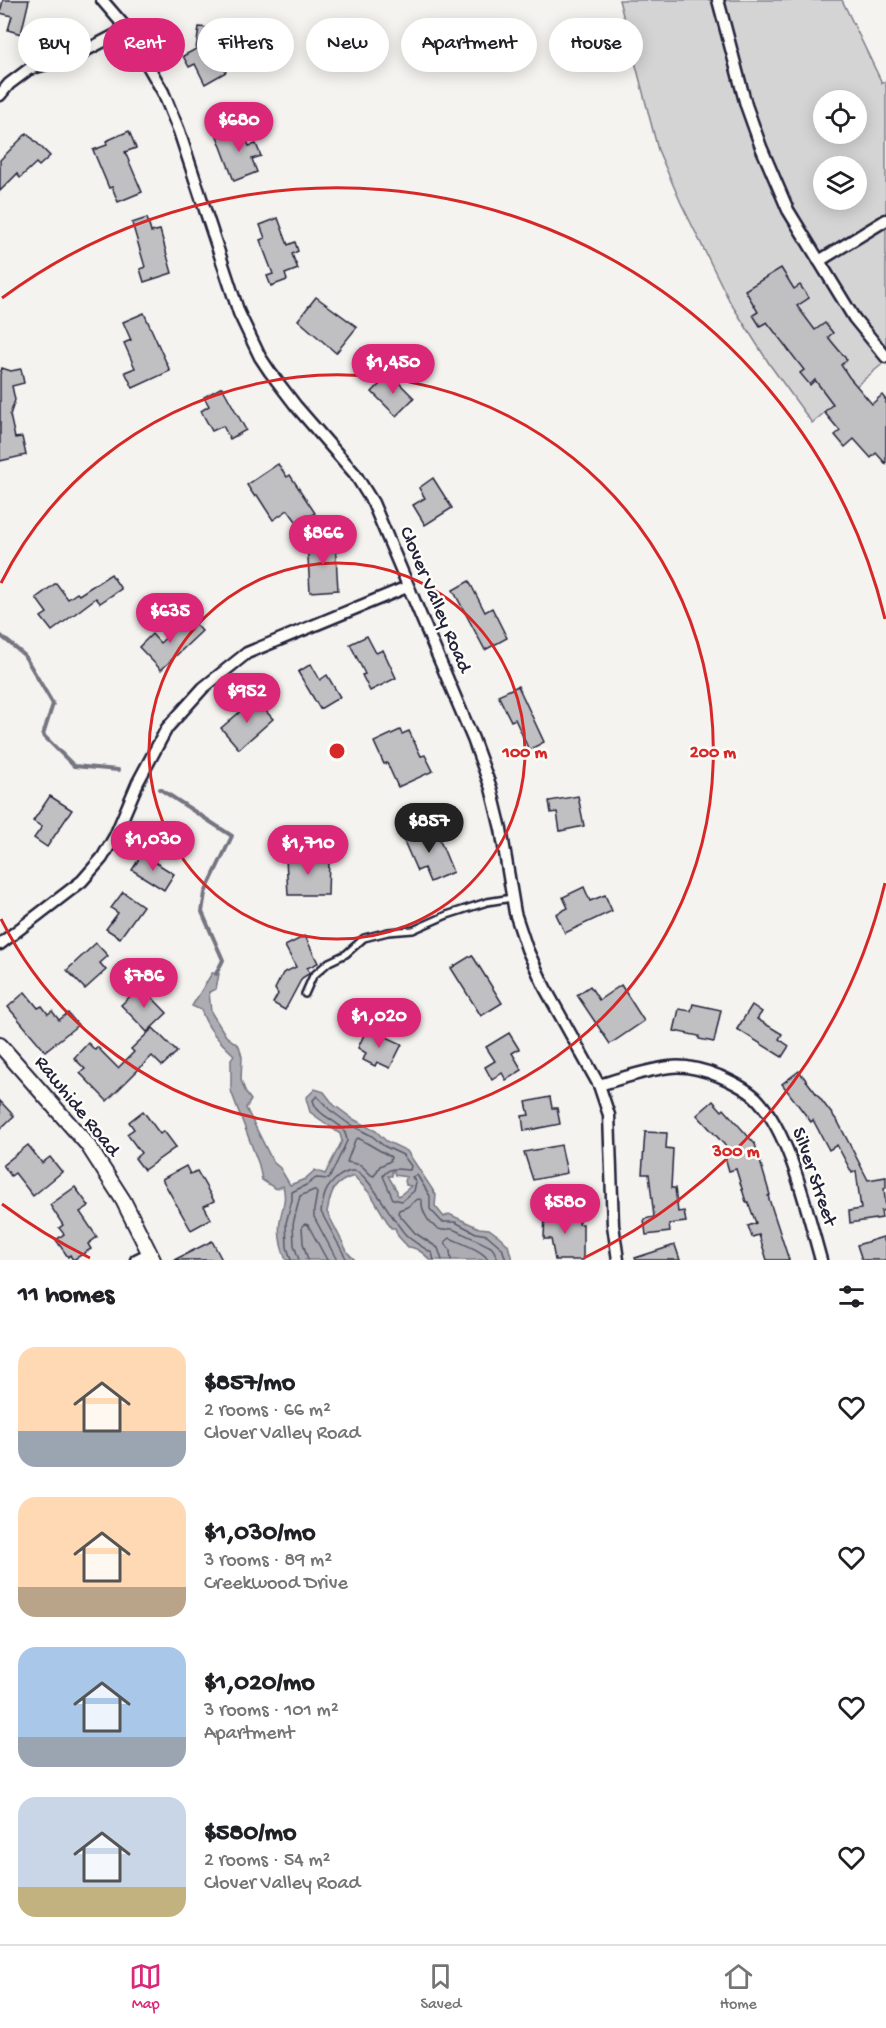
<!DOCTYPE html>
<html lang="en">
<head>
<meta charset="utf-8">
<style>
  :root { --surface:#fff; --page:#f6f6f6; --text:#202124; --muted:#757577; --line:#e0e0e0; --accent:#db2777 }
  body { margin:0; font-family:"Gochi Hand",sans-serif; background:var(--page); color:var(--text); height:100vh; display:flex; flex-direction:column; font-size:22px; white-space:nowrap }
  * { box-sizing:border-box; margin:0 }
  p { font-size:20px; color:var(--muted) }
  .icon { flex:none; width:33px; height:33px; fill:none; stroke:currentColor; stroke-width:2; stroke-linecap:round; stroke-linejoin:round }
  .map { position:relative; height:1260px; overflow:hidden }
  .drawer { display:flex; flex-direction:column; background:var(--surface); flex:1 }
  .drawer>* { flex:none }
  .top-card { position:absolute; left:18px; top:18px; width:850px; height:54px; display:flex; gap:12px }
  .fabs { position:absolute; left:813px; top:90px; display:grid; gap:12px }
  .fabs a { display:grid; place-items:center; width:54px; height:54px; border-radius:50%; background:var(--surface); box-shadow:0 3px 15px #0003; font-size:30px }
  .price { position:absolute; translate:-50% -51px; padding:0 14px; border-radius:21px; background:var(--accent); color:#fff; font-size:20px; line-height:39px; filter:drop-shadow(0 2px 3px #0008) }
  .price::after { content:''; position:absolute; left:50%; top:36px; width:18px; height:14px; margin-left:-9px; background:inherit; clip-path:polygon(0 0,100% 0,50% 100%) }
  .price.current { background:#222; color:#fff }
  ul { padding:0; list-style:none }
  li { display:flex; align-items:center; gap:18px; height:150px; padding:0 18px }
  li span { display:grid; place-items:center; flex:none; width:168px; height:120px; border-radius:18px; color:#555 }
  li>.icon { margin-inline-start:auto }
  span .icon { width:72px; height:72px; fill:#fffc; stroke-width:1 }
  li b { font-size:26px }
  h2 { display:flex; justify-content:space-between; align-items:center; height:72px; padding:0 18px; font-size:26px }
  .pill { padding:0 21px; border-radius:27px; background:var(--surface); box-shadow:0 3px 15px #0003; font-size:21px; line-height:54px }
  .pill.current { background:var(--accent); color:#fff }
  .dock { display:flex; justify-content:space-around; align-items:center; height:84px; border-top:2px solid var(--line); background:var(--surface); font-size:16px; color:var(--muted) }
  .dock a { display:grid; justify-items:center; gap:3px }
  .dock .current { color:var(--accent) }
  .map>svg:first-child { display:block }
  .green { fill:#d5d4d5; stroke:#7c7b88; stroke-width:1.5; fill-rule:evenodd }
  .water { fill:#acacb2; stroke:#757582; stroke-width:1.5; fill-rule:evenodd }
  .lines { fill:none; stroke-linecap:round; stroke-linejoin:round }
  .shore { stroke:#59596b; stroke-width:1.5 }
  .stream { stroke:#757582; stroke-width:4 }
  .building { fill:#c0bfc2; stroke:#22223b; stroke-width:1.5 }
  .service-casing { stroke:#22223b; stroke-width:10 }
  .minor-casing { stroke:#22223b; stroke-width:15 }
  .tertiary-casing { stroke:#22223b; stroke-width:18 }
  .service { stroke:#fdfcf7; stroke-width:5 }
  .minor { stroke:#fdfcf7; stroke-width:10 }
  .tertiary { stroke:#fdfcf7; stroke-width:14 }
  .ring { fill:none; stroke:#d62828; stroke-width:3 }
  .labels { text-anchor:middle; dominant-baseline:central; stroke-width:5; stroke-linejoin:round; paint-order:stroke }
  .street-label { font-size:20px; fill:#22223b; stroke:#fdfcf7 }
  .centre { fill:#d62828; stroke:#fdfcf7; stroke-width:3 }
  .ring-label { font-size:18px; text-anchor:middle; font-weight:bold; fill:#d62828; stroke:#fdfcf7; stroke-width:5; stroke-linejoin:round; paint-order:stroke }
</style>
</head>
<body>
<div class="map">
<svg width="886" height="1260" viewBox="0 0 886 1260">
  <rect width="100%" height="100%" fill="#f4f3ef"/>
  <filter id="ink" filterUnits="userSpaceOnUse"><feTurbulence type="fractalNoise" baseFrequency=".0167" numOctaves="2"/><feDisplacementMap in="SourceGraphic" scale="12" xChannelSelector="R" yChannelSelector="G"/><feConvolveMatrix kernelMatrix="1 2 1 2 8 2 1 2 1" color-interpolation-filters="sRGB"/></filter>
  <g filter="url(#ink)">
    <path class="green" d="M 619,0 L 842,0 L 882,83 L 886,81 L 886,361 L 812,423 L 770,365 L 730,302 L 681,203 L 658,150 ZM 824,100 L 856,100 L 856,134 L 824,134 ZM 824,166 L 856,166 L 856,200 L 824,200 Z"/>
    <path class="water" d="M 212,973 L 219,974 L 216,989 L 209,992 L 211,1012 L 226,1036 L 239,1046 L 242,1057 L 241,1080 L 246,1093 L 251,1100 L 246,1108 L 273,1162 L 280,1168 L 290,1185 L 305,1179 L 315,1170 L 325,1174 L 342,1141 L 340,1134 L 310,1112 L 306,1098 L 315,1089 L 324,1092 L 334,1105 L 353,1119 L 376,1131 L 386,1141 L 407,1151 L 436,1195 L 435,1206 L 444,1217 L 449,1214 L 479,1228 L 489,1229 L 500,1237 L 508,1245 L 512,1260 L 429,1260 C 426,1254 415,1247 408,1247 L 398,1236 L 395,1228 L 391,1228 L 372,1196 L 354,1176 C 332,1183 331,1192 327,1212 L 348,1253 L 355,1260 L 286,1260 C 281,1248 278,1234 280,1221 C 282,1207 287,1200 283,1186 L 276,1189 L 262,1180 L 259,1165 L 231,1091 L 231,1059 L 234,1055 C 219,1041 208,1030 201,1010 L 192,1006 ZM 392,1171 L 394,1171 L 395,1175 L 407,1177 L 405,1180 L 406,1185 L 411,1186 L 399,1196 L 397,1194 L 397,1191 L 388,1176 L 392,1176 Z"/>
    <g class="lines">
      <g class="shore">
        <path d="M 358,1138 L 391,1157 L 390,1161 L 380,1166 L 374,1176 L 371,1175 L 361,1165 L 347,1162 L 355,1140 Z"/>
        <path d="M 291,1260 L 287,1247 L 286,1223 L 292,1200 L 292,1192 L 308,1184 L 316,1178 L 329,1179 L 347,1141 C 345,1118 318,1121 313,1100 L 317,1096 L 330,1110 L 349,1124 L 372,1136 L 384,1146 L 403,1155 L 411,1166 L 410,1170 C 400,1170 390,1165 383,1176 L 393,1199 L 402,1201 L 414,1191 L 416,1182 L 412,1177 L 417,1175 L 430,1196 L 430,1209 L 442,1222 L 455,1222 L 476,1233 L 487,1235 L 502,1248 L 506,1260"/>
        <path d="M 299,1260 L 294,1245 L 293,1224 L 300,1196 L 314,1190 L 317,1193 L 314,1210 L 314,1217 L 337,1260"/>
        <path d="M 308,1260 L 303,1243 L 302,1226 L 305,1224 L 308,1225 L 327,1260"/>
        <path d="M 347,1260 L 321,1212 C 324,1194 325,1188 338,1177 C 342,1174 350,1170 355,1171 C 368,1173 395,1224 406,1235 C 413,1242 423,1247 432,1253 L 434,1260"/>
        <path d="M 442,1260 L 438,1248 L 415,1233 L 398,1213 L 399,1210 L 407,1207 L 418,1199 L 422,1200 C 421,1212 430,1227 442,1230 C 445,1230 449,1228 452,1229 C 454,1229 489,1246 491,1247 C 495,1251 496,1255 498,1260"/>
        <path d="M 451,1260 L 450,1251 L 445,1242 L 450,1238 C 461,1243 484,1251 488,1260"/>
      </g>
      <g class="stream">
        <path d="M 0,635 L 24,655 L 53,704 L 43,735 L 74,766 L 118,770"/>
        <path d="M 160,789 L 232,836 L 205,893 L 202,912 L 223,960 L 216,974"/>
      </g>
    </g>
    <g class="building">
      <path d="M 3,0 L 29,0 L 21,34 L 8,30 L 12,16 L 0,13 Z"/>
      <path d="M 199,27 L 217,29 L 221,36 L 218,38 L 216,54 L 226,72 L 205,84 L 195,64 L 189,67 L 183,56 L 196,49 Z"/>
      <path d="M 241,126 L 249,146 L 256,144 L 261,156 L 252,159 L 257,172 L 234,181 L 217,136 Z"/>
      <path d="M 129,131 L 136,148 L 125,152 L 142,192 L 118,202 L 112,187 L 109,188 L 93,150 L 107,145 L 106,141 Z"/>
      <path d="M 27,133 L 50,156 L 39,166 L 36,163 L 20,178 L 17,174 L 0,191 L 0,160 Z"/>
      <path d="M 147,218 L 151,232 L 160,230 L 172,273 L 144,282 L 140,269 L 145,267 L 132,223 Z"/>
      <path d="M 278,218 L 288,245 L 295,242 L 298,251 L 292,254 L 298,269 L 285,274 L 287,280 L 271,286 L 267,276 L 273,274 L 260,240 L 265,238 L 260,225 Z"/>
      <path d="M 781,268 L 794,289 L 800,285 L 809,298 L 797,306 L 815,330 L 825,323 L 833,333 L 828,337 L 847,360 L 841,365 L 849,377 L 872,404 L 882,395 L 886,400 L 886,464 L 876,453 L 871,458 L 854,439 L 845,447 L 835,435 L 840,431 L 824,412 L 833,404 L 815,380 L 810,385 L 800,373 L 804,370 L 767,322 L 760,326 L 753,315 L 758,312 L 745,290 Z"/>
      <path d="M 316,297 L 357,327 L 336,353 L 298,320 Z"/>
      <path d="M 144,313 L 170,371 L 133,388 L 125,372 L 135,368 L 124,343 L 131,340 L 123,322 Z"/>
      <path d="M 2,368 L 11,371 L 21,369 L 24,383 L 12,386 L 15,400 L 10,415 L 15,438 L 22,437 L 26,455 L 0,461 L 0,374 Z"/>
      <path d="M 390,374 L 414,398 L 396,416 L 372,392 Z"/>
      <path d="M 222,387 L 246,430 L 230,439 L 223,426 L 212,431 L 201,411 L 209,406 L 204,397 Z"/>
      <path d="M 278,464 L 287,477 L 290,475 L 315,513 L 298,524 L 288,510 L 273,520 L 257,495 L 255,497 L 247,485 Z"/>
      <path d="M 433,478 L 452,508 L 425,525 L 413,505 L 425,498 L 419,488 Z"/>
      <path d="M 335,539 L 338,590 L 310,592 L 307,541 Z"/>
      <path d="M 111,574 L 121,589 L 100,603 L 96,598 L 52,631 L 41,617 L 47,613 L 36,598 L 56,583 L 68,599 L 77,593 L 79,595 Z"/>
      <path d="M 469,581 L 485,612 L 492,608 L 507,638 L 485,650 L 453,590 Z"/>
      <path d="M 189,617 L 202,631 L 161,670 L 139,647 L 152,634 L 160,643 Z"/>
      <path d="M 367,636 L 376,653 L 383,650 L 396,678 L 370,691 L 362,675 L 365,674 L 350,644 Z"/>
      <path d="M 311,664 L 320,680 L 327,675 L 340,697 L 320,709 L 298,672 Z"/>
      <path d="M 518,686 L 544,742 L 529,750 L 515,719 L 511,721 L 498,695 Z"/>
      <path d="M 255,699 L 273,719 L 239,749 L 221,728 Z"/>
      <path d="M 400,730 L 402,734 L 409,731 L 421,756 L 425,755 L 433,771 L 398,787 L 387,763 L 384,764 L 374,742 Z"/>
      <path d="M 50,796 L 72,810 L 47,847 L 34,838 L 42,827 L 33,821 Z"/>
      <path d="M 578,796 L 584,826 L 560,831 L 557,812 L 551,813 L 549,801 Z"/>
      <path d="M 434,826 L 453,872 L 430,882 L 424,868 L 417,871 L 403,839 Z"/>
      <path d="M 142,854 L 174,874 L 164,890 L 132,870 Z"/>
      <path d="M 286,858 L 329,858 L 328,895 L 288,895 Z"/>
      <path d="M 584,887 L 590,901 L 605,895 L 612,911 L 565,933 L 556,914 L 568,908 L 563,897 Z"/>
      <path d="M 123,892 L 143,906 L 120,938 L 106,929 L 118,913 L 111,908 Z"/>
      <path d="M 305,936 L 318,963 L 307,968 L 310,973 L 302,978 L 285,1010 L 273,1003 L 278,994 L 275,989 L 283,973 L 296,967 L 285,946 Z"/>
      <path d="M 96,943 L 108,956 L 100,963 L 106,970 L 85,989 L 67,970 Z"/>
      <path d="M 472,955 L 502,1003 L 481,1016 L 451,968 Z"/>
      <path d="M 621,985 L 644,1021 L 610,1044 L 577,995 L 590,986 L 599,1000 Z"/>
      <path d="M 141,986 L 167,1013 L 147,1032 L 121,1005 Z"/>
      <path d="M 25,992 L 38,1008 L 42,1006 L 48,1014 L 52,1011 L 59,1020 L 68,1013 L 78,1025 L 45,1051 L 8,1007 Z"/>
      <path d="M 693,1004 L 721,1010 L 714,1042 L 699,1039 L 699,1036 L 674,1031 L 679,1009 L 691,1011 Z"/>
      <path d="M 752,1005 L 762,1012 L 757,1019 L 782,1034 L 779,1039 L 789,1046 L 782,1057 L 737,1029 Z"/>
      <path d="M 153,1028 L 177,1052 L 162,1066 L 152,1056 L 107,1101 L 80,1073 L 85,1069 L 74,1058 L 88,1043 L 95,1050 L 97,1047 L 118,1068 L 134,1052 L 131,1049 Z"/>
      <path d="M 367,1028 L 402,1044 L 390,1068 L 377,1062 L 375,1066 L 363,1060 L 366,1053 L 358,1048 Z"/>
      <path d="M 509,1033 L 519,1049 L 512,1053 L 522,1070 L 506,1080 L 502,1073 L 492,1080 L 485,1067 L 495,1061 L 486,1047 Z"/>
      <path d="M 799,1071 L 838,1122 L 868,1180 L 886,1177 L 886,1188 L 884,1188 L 886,1210 L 881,1211 L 882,1218 L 850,1223 L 849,1211 L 861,1209 L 856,1171 L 852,1173 L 837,1145 L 829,1150 L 813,1120 L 811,1122 L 782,1084 Z"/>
      <path d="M 550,1097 L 552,1108 L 557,1108 L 560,1124 L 524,1131 L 522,1116 L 529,1115 L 526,1102 Z"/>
      <path d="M 0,1101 L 14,1116 L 0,1129 Z"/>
      <path d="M 713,1101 L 722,1111 L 724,1109 L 755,1144 L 770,1195 L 768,1196 L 789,1260 L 767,1260 L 759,1235 L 752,1237 L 748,1226 L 756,1223 L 748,1202 L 746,1202 L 736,1169 L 729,1171 L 725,1157 L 733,1154 L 697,1115 Z"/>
      <path d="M 143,1111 L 160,1134 L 164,1131 L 176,1147 L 144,1170 L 135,1158 L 141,1153 L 127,1134 L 134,1129 L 129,1122 Z"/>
      <path d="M 645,1132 L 667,1133 L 666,1148 L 673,1149 L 671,1188 L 675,1188 L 678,1212 L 684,1211 L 686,1222 L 669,1224 L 670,1232 L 646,1235 L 644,1219 L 654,1217 L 649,1174 L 642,1174 Z"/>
      <path d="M 28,1145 L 42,1163 L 50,1157 L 62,1172 L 33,1196 L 15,1173 L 11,1176 L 3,1165 Z"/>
      <path d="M 561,1145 L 567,1173 L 533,1180 L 524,1152 Z"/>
      <path d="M 186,1166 L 190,1174 L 197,1171 L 214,1201 L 204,1206 L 211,1219 L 191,1230 L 162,1179 Z"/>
      <path d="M 75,1187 L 89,1206 L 80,1212 L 97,1237 L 88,1244 L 91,1249 L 73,1260 L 70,1255 L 68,1257 L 56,1240 L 64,1234 L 59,1228 L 63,1225 L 50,1205 Z"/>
      <path d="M 545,1212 L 579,1213 L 579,1224 L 583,1224 L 583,1260 L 555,1260 L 551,1239 L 544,1239 Z"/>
      <path d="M 883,1237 L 886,1246 L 886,1260 L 862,1260 L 857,1245 Z"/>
      <path d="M 212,1241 L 222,1260 L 174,1260 Z"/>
      <path d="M 675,1245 L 680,1260 L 636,1260 L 635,1258 Z"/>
    </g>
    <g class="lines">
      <defs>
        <path id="service" d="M 305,994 L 313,976 L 329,962 L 346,954 L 364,938 L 388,932 L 413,930 L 447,915 L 487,902 L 512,898"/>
        <g id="minor">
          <path d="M 102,0 L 127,29 L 163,92 L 179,131 L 239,313 L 260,357 L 270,372 L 296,406 L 355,474 L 373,503 L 473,739 L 491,788 L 501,829 L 515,913 L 527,949 L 545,988 L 599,1085 L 609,1115 L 613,1225 L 618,1260"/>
          <path d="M 718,0 L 746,105 L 761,147 L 788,210 L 854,318 L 886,357"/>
          <path d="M 0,95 L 9,84 L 29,69 L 75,56 L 127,29"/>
          <path d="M 819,261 L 886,220"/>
          <path d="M 0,944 L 82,881 L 102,858 L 115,836 L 138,782 L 167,728 L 203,688 L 247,653 L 407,587"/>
          <path d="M 599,1085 C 622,1078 646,1070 670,1067 C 686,1065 704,1070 719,1076 C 733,1082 748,1089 758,1100 C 791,1136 807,1212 821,1260"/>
          <path d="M 136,1260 L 150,1253"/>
        </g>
        <path id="tertiary" d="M 0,1045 L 87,1144 L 123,1200 L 153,1260"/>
      </defs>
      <use href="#service" class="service-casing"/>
      <use href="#minor" class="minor-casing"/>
      <use href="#tertiary" class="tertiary-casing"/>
      <use href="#service" class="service"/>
      <use href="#minor" class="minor"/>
      <use href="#tertiary" class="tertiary"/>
    </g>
  </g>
  <g class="ring">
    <circle cx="337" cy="751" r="188"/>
    <path d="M1 583A376 376 0 1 1 1 919"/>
    <path d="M885 883A564 564 0 0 1 584 1258M90 1258A564 564 0 0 1 2 1204M2 298A564 564 0 0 1 885 619"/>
  </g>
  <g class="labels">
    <g class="street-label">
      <text transform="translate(434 600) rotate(67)">Clover Valley Road</text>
      <text transform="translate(76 1107) rotate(51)">Rawhide Road</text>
      <text transform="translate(813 1177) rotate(71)">Silver Street</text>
    </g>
  </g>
  <circle cx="337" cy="751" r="9" class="centre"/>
  <g class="ring-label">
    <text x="525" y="757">100 m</text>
    <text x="713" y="757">200 m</text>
    <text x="736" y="1156">300 m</text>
  </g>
</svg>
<div class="fabs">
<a><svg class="icon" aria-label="locate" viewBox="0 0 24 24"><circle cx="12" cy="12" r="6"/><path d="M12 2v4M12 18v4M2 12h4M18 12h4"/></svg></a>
<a><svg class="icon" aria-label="layers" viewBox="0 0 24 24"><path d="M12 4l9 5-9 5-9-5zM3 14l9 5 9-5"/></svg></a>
</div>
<b class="price" style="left:239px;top:153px">$680</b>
<b class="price" style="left:393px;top:395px">$1,450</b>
<b class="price" style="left:323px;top:566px">$866</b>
<b class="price" style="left:170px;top:644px">$635</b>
<b class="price" style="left:247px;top:724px">$952</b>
<b class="price current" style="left:429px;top:854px">$857</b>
<b class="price" style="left:153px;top:872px">$1,030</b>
<b class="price" style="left:308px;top:876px">$1,710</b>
<b class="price" style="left:144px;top:1009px">$786</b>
<b class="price" style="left:379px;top:1049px">$1,020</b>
<b class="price" style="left:565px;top:1235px">$580</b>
<div class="top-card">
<a class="pill">Buy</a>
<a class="pill current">Rent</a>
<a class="pill">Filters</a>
<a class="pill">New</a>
<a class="pill">Apartment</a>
<a class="pill">House</a>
</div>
</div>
<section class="drawer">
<h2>11 homes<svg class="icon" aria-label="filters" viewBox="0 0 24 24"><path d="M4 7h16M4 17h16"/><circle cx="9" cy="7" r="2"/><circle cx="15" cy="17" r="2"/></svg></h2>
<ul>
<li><span style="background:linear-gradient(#ffd9b3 70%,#9aa5b1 0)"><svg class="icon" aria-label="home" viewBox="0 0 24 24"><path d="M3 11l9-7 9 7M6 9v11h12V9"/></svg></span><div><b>$857/mo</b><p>2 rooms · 66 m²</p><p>Clover Valley Road</p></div><svg class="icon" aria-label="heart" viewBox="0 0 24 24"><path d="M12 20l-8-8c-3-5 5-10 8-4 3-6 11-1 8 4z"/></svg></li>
<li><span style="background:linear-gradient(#ffd9b3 75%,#b9a48a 0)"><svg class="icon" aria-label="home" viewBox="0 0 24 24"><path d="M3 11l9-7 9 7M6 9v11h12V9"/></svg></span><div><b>$1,030/mo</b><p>3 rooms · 89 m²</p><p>Creekwood Drive</p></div><svg class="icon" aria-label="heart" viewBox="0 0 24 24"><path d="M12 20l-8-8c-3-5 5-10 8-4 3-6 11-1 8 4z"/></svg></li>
<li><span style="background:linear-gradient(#a9c7e8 75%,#9aa5b1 0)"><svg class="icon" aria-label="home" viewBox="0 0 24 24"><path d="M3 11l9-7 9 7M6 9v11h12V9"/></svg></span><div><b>$1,020/mo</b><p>3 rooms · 101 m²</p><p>Apartment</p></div><svg class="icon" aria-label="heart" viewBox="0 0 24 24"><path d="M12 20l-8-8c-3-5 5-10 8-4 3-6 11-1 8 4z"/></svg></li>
<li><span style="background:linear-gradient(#c9d6e8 75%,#c2b280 0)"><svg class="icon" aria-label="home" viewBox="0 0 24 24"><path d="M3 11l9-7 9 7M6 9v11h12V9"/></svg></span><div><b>$580/mo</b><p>2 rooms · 54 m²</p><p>Clover Valley Road</p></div><svg class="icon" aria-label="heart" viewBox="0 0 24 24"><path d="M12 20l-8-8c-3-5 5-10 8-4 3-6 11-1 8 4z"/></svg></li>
</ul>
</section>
<nav class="dock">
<a class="current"><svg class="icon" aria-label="map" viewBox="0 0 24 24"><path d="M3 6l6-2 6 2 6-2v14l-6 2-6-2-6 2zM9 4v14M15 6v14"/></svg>Map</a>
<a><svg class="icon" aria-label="saved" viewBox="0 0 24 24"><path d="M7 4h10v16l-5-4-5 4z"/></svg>Saved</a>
<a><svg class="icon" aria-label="home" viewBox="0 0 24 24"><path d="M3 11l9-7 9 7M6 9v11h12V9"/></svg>Home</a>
</nav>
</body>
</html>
